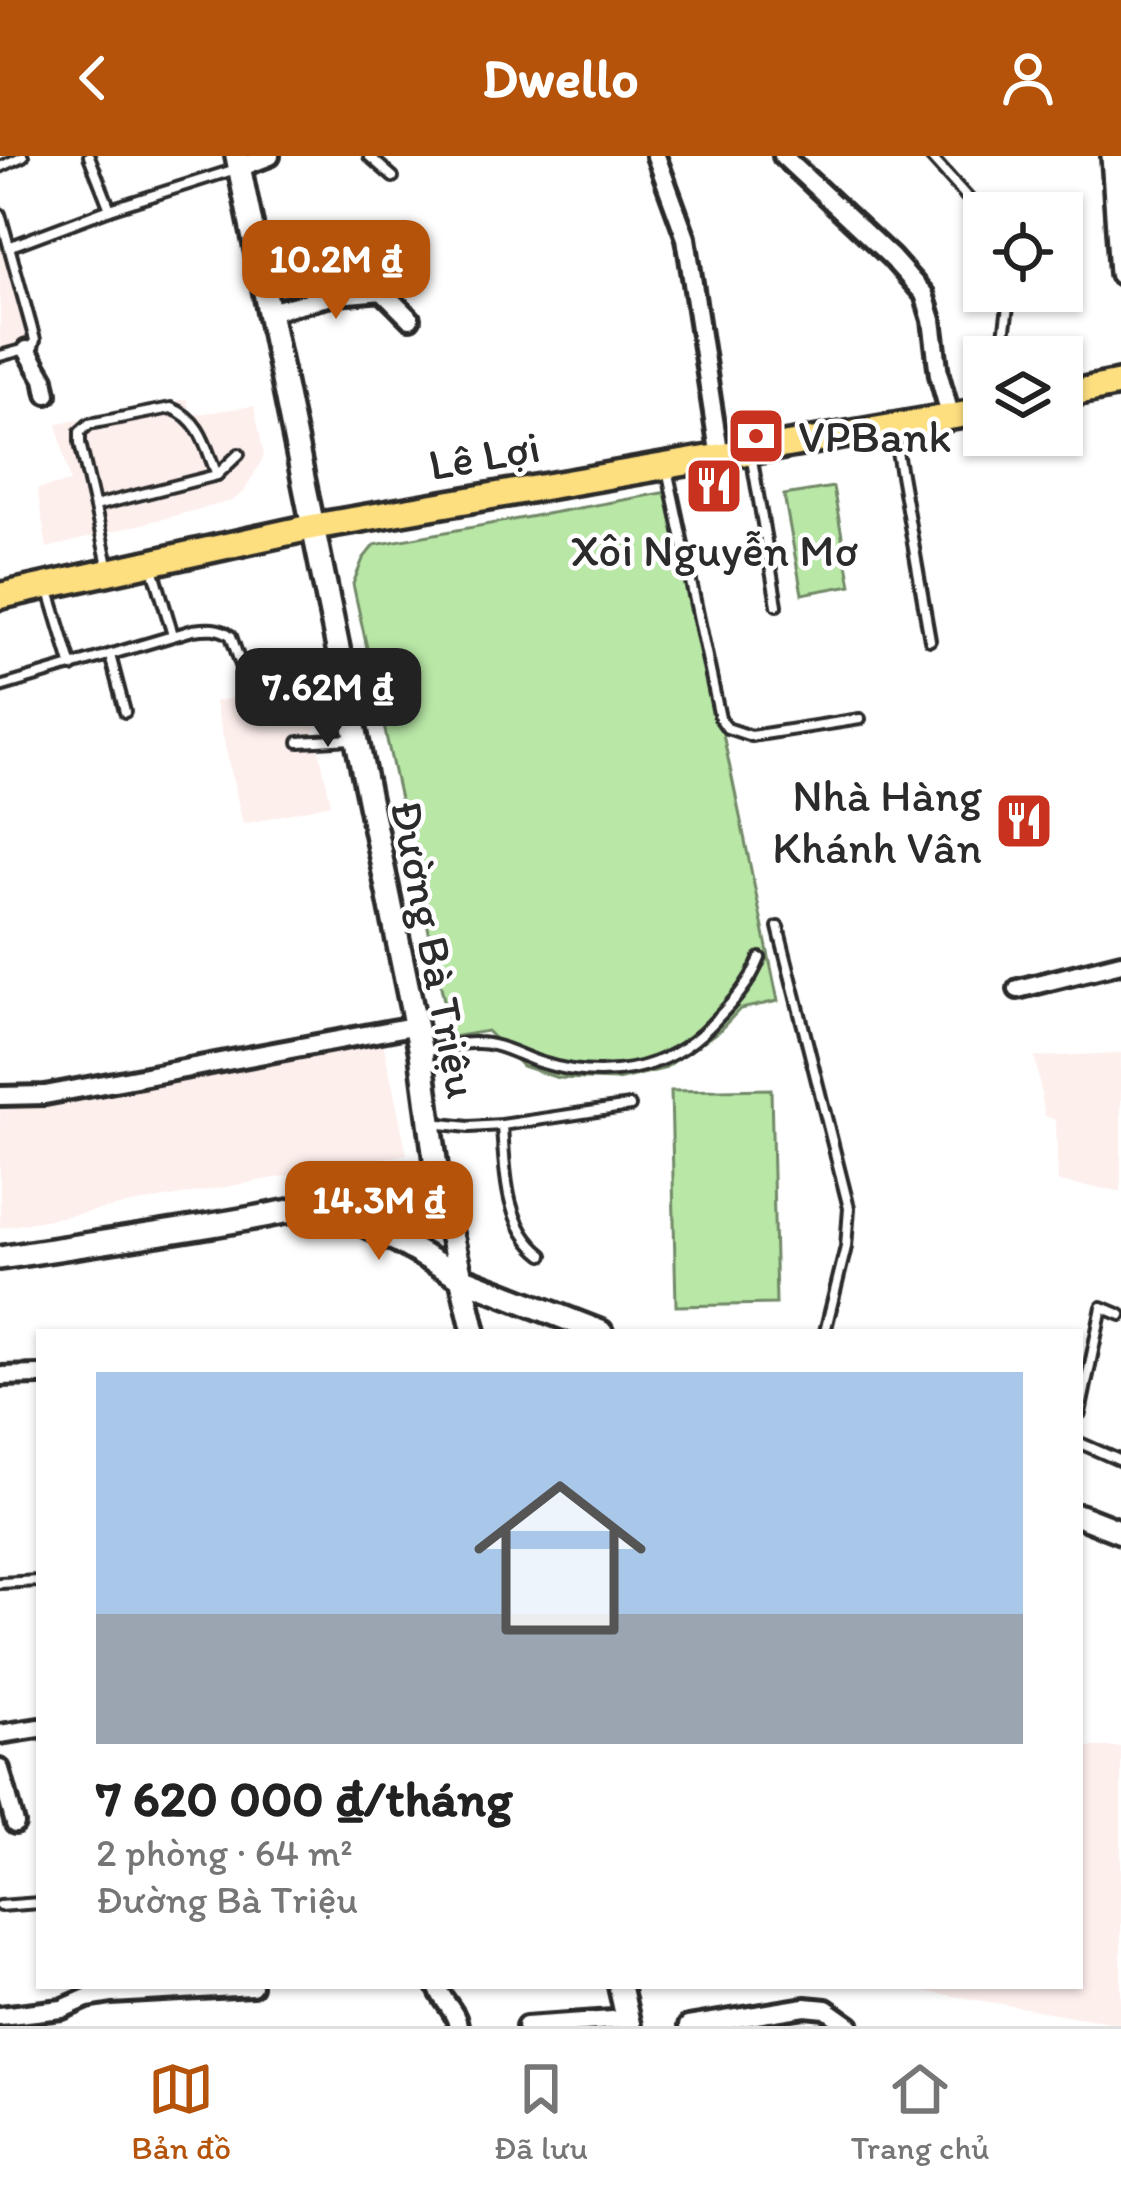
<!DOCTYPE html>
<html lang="vi">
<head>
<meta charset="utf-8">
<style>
  :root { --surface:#fff; --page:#f6f6f6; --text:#222; --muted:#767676; --line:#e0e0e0; --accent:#b45309 }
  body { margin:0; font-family:Itim,sans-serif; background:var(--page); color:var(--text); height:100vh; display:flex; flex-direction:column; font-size:45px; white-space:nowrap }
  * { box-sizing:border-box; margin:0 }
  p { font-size:39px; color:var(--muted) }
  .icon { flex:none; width:66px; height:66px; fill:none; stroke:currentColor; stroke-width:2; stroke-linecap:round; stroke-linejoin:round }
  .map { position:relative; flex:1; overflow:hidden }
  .side { position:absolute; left:36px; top:1173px; width:1047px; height:660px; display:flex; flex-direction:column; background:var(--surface); border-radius:0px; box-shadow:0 3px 9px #0004 }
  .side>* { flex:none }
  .tools { position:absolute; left:963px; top:36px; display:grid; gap:24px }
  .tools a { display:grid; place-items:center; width:120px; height:120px; border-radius:0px; background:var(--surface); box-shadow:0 3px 9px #0004; font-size:60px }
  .price { position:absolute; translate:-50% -102px; padding:0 27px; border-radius:24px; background:var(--accent); color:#fff; font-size:39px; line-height:78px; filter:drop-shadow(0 3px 6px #0008) }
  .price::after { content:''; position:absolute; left:50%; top:72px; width:36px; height:27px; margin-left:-18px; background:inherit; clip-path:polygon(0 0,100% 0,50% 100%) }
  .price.current { background:#222; color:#fff }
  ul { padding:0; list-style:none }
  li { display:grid; align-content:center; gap:24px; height:636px; padding:0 60px }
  li span { display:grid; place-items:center; height:372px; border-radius:0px; color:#555 }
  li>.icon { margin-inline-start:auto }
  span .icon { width:216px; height:216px; fill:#fffc; stroke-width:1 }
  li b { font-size:51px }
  header { display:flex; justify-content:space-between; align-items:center; height:156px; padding:0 60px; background:var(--accent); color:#fff; font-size:54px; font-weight:700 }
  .tabs { display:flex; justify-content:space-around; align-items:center; height:168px; border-top:3px solid var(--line); background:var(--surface); font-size:33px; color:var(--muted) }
  .tabs a { display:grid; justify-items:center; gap:6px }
  .tabs .current { color:var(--accent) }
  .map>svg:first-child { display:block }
  .built { fill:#fdefec }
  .green { fill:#b8e7a6; stroke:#728968; stroke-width:3 }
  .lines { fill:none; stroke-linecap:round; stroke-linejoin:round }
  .lane-casing { stroke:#2b2b2b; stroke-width:16 }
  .street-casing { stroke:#2b2b2b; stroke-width:26 }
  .secondary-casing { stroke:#2b2b2b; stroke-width:30 }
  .primary-casing { stroke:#2b2b2b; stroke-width:33 }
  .lane { stroke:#fff; stroke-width:8 }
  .street { stroke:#fff; stroke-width:16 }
  .secondary { stroke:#fff; stroke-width:21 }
  .primary { stroke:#fedf80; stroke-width:24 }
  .labels { text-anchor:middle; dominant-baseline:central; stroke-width:9; stroke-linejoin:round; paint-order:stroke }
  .poi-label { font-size:45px; fill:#2b2b2b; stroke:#fff; text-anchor:start }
  .street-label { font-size:45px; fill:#2b2b2b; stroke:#fff }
</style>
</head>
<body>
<header><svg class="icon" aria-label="back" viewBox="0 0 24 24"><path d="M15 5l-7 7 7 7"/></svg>Dwello<svg class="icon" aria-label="person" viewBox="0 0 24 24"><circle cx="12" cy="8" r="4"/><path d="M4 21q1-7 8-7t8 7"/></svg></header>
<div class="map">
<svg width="1121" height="1870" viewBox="0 0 1121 1870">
  <rect width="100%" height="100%" fill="#fff"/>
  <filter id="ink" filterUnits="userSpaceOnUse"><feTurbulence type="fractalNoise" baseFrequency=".00833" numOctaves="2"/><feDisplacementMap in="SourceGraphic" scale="24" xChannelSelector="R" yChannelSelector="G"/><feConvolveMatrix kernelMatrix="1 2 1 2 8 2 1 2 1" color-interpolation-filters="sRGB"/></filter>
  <g filter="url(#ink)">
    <g class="built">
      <path d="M 0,71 L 36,191 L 0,199 Z"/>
      <path d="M 187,243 L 190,259 L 254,250 L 264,300 L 244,336 L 232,345 L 47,392 L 37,333 L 70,326 L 57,268 Z"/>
      <path d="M 304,526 L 331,648 L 243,668 L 215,546 Z"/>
      <path d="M 382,881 L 407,998 L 0,1072 L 0,949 Z"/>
      <path d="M 1121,897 L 1121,1035 L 1058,1026 L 1056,964 L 1045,960 L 1035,901 Z"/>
      <path d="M 1080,1591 L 1121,1591 L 1121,1868 L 924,1835 L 924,1830 L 1080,1830 Z"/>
    </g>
    <g class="green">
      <path d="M 833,331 L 851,429 L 802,438 L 784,339 Z"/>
      <path d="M 673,335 L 778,845 L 740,853 L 720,874 L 663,913 L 617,924 L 558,922 L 522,910 L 487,875 L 452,881 L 353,428 L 363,403 L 374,389 Z"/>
      <path d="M 771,933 L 776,1148 L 676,1150 L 671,935 Z"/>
    </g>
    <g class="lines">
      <defs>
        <g id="lane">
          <path d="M 89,0 L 110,53"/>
          <path d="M 369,0 L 393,21"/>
          <path d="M 930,0 L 984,60"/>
          <path d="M 0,11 L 23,0"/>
          <path d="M 0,58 L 35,184 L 33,191 L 0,200"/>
          <path d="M 11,90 L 110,53 L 236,13"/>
          <path d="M 1001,201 L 1008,151 L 1004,135"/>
          <path d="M 893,273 L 930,484"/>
          <path d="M 751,298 L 777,449"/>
          <path d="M 667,313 L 720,562 L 727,572 L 751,580 L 860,563"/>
          <path d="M 95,350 L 217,319 L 239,298"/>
          <path d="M 153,412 L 173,479"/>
          <path d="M 109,413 L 80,287 L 80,276 L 89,268 L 171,252 C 201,263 206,292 217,319"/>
          <path d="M 49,435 L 72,511"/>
          <path d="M 110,499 L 125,556"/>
          <path d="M 0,531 L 193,474 C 207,472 220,471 231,480 L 251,539"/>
          <path d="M 299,586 L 352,583"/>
          <path d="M 778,771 L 849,1052 L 846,1091 L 825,1176"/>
          <path d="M 422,897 C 440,892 459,886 477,887 C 499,887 518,899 539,906 C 601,926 665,917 711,869 C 731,848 749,830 760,802"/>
          <path d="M 431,967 L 469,971 L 502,969 L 630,950"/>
          <path d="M 502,969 C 505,1014 504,1069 543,1099"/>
          <path d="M 1080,1257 L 1102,1151 L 1121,1159"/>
          <path d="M 1080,1287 L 1121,1305"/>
          <path d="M 0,1427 L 39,1425"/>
          <path d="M 0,1750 L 39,1747"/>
        </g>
        <g id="street">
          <path d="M 656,0 L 686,82 L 720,302"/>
          <path d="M 783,0 L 891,101 L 924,138 L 932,164 L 939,219 L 951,262"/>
          <path d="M 239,12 L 270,0"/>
          <path d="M 268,156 L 336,139 L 382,135 L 410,163"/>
          <path d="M 27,194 L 44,223 L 47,238"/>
          <path d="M 1018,833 L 1121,807"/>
          <path d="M 0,940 L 45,939 L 413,870"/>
          <path d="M 0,1220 L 39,1219"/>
          <path d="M 0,1578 L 39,1572"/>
          <path d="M 0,1613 L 15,1668"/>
          <path d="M 437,1830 C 441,1844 457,1856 458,1870"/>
          <path d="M 0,1860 L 62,1853 L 87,1842 L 111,1838 L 252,1830"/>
          <path d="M 526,1870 L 627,1863"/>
          <path d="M 688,1870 L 805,1851 L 826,1853 L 850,1870"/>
        </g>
        <g id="secondary">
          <path d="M 237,0 L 421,897 L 437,1019 L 474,1176"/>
          <path d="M 1113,0 L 1121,117"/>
          <path d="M 320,1047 L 398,1085 L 462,1122 L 601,1176"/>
          <path d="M 0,1102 C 142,1079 300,1061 437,1019"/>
          <path d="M 1080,1360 L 1121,1376"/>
          <path d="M 620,1830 L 629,1870"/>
        </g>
        <g id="primary">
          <path d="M 1062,239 L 1121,227"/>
          <path d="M 0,440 L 312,371 L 984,255"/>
        </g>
      </defs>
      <use href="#lane" class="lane-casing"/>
      <use href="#street" class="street-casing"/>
      <use href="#secondary" class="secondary-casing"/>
      <use href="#primary" class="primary-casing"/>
      <use href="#lane" class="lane"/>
      <use href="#street" class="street"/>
      <use href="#secondary" class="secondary"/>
      <use href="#primary" class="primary"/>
    </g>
  </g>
  <defs>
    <symbol id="bank-square" viewBox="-11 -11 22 22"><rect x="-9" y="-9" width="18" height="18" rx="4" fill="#c8321e" stroke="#fff"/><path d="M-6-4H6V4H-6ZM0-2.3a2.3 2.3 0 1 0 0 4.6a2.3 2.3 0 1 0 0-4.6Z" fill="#fff"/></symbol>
    <symbol id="restaurant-square" viewBox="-11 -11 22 22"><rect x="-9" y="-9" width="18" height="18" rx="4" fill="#c8321e" stroke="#fff"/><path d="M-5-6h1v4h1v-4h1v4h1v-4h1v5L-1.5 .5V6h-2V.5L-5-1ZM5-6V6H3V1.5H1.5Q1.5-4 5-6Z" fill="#fff"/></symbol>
  </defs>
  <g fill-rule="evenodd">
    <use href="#bank-square" x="723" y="247" width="66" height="66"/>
    <use href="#restaurant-square" x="681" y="297" width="66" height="66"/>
    <use href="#restaurant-square" x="991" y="632" width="66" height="66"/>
  </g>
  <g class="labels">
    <g class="poi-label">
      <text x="798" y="280">VPBank</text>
      <text x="714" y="394" text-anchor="middle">Xôi Nguyễn Mơ</text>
      <text x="982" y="639" text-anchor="end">Nhà Hàng<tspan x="982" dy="52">Khánh Vân</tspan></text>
    </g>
    <g class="street-label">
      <text transform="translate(484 299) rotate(-10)">Lê Lợi</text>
      <text transform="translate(435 793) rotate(79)">Đường Bà Triệu</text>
    </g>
  </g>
</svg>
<div class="tools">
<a><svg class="icon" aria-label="locate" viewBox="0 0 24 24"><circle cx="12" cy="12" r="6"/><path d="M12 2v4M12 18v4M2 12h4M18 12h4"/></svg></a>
<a><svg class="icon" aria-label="layers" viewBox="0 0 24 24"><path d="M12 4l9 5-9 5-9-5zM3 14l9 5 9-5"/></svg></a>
</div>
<b class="price" style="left:336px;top:166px">10.2M ₫</b>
<b class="price current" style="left:328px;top:594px">7.62M ₫</b>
<b class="price" style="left:379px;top:1107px">14.3M ₫</b>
<section class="side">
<ul>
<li><span style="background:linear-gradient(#a9c7e8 65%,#9aa5b1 0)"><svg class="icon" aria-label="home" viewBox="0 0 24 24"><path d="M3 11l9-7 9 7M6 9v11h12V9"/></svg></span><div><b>7 620 000 ₫/tháng</b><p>2 phòng · 64 m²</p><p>Đường Bà Triệu</p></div></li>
</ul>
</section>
</div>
<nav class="tabs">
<a class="current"><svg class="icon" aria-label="map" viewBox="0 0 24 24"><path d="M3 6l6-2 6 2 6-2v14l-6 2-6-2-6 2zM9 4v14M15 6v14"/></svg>Bản đồ</a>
<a><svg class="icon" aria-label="saved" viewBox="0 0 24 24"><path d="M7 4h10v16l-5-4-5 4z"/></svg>Đã lưu</a>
<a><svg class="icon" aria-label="home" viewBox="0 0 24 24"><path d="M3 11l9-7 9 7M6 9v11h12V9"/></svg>Trang chủ</a>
</nav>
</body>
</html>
